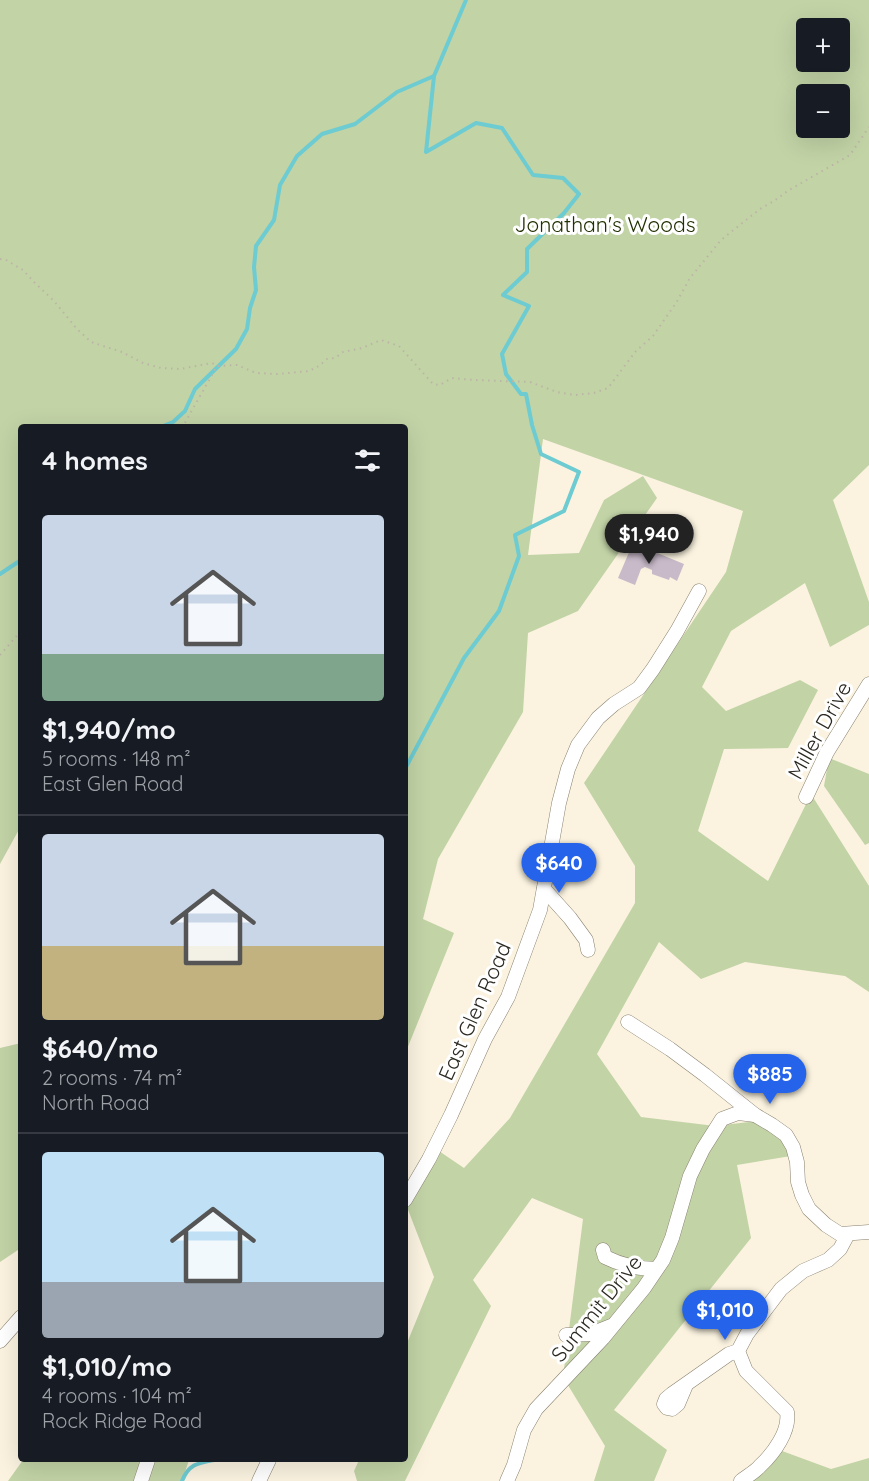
<!DOCTYPE html>
<html lang="en">
<head>
<meta charset="utf-8">
<style>
  :root { --surface:#171b24; --page:#242831; --text:#f1f3f6; --muted:#9ea1a6; --line:#363941; --accent:#2563eb }
  body { margin:0; font-family:Quicksand,sans-serif; background:var(--page); color:var(--text); height:100vh; display:flex; flex-direction:column; font-size:22px; white-space:nowrap }
  * { box-sizing:border-box; margin:0 }
  p { font-size:20px; color:var(--muted) }
  .icon { flex:none; width:33px; height:33px; fill:none; stroke:currentColor; stroke-width:2; stroke-linecap:round; stroke-linejoin:round }
  .map { position:relative; flex:1; overflow:hidden }
  .drawer { position:absolute; left:18px; top:424px; width:390px; height:1038px; display:flex; flex-direction:column; background:var(--surface); border-radius:6px; box-shadow:0 6px 24px #0002 }
  .drawer>* { flex:none }
  .fabs { position:absolute; left:796px; top:18px; display:grid; gap:12px }
  .fabs a { display:grid; place-items:center; width:54px; height:54px; border-radius:6px; background:var(--surface); box-shadow:0 6px 24px #0002; font-size:30px }
  .price { position:absolute; translate:-50% -51px; padding:0 14px; border-radius:21px; background:var(--accent); color:#fff; font-size:20px; line-height:39px; filter:drop-shadow(0 2px 3px #0008) }
  .price::after { content:''; position:absolute; left:50%; top:36px; width:18px; height:14px; margin-left:-9px; background:inherit; clip-path:polygon(0 0,100% 0,50% 100%) }
  .price.active { background:#222; color:#fff }
  ul { padding:0; list-style:none }
  li { display:grid; align-content:center; gap:12px; height:318px; padding:0 24px }
  li+li { border-top:2px solid var(--line) }
  li span { display:grid; place-items:center; height:186px; border-radius:6px; color:#555 }
  li>.icon { margin-inline-start:auto }
  span .icon { width:108px; height:108px; fill:#fffc; stroke-width:1 }
  li b { font-size:26px }
  h2 { display:flex; justify-content:space-between; align-items:center; height:72px; padding:0 24px; font-size:26px }
  .map>svg:first-child { display:block }
  .green { fill:#c2d3a6; fill-rule:evenodd }
  .lines { fill:none; stroke-linecap:round; stroke-linejoin:round }
  .stream { stroke:#6dcbd2; stroke-width:4 }
  .building { fill:#c9baca }
  .minor-casing { stroke:#88816f; stroke-width:15 }
  .path { stroke:#bcb5a6; stroke-width:2; stroke-dasharray:1.5 4.5; stroke-linecap:butt }
  .minor { stroke:#fff; stroke-width:14 }
  .labels { text-anchor:middle; dominant-baseline:central; stroke-width:6; stroke-linejoin:round; paint-order:stroke }
  .park-label { font-size:21px; fill:#223000; stroke:#fff }
  .street-label { font-size:21px; fill:#2b2921; stroke:#fff }
</style>
</head>
<body>
<div class="map">
<svg width="869" height="1481" viewBox="0 0 869 1481">
  <rect width="100%" height="100%" fill="#fbf3e0"/>
  <g class="green">
    <path d="M 0,0 L 869,0 L 869,465 L 833,500 L 869,602 L 869,625 L 830,647 L 805,583 L 731,631 L 702,687 L 726,711 L 800,680 L 818,690 L 788,748 L 724,749 L 698,831 L 768,881 L 811,794 L 869,886 L 869,992 L 845,976 L 745,962 L 701,979 L 659,942 L 597,1054 L 641,1117 L 715,1126 L 766,1120 L 797,1155 L 737,1165 L 751,1238 L 614,1410 L 667,1450 L 654,1481 L 594,1481 L 605,1446 L 563,1377 L 583,1219 L 532,1198 L 473,1280 L 491,1306 L 405,1481 L 357,1481 L 354,1471 L 359,1460 L 405,1460 L 405,1348 L 434,1277 L 405,1202 L 433,1147 L 464,1168 L 510,1118 L 635,903 L 635,866 L 584,783 L 726,572 L 743,511 L 543,439 L 528,555 L 579,553 L 604,500 L 643,476 L 657,498 L 578,611 L 528,633 L 523,712 L 438,859 L 423,919 L 454,933 L 405,1054 L 405,428 L 21,428 L 21,826 L 0,864 ZM 807,28 L 840,28 L 840,62 L 807,62 ZM 807,94 L 840,94 L 840,128 L 807,128 Z"/>
    <path d="M 829,758 L 869,774 L 869,843 L 865,845 L 824,786 Z"/>
    <path d="M 21,1043 L 21,1248 L 0,1262 L 0,1048 Z"/>
    <path d="M 774,1448 L 831,1469 L 869,1458 L 869,1481 L 745,1481 Z"/>
    <path d="M 23,1460 L 132,1460 L 147,1465 L 150,1460 L 189,1460 L 182,1481 L 8,1481 Z"/>
  </g>
  <g class="lines">
    <g class="stream">
      <path d="M 158,428 L 173,422 L 185,411 L 195,389 L 236,349 L 247,329 L 250,308 L 256,290 L 254,267 L 256,246 L 274,220 L 280,185 L 297,156 L 322,134 L 355,124 L 397,92 L 434,76"/>
      <path d="M 0,574 L 21,560"/>
      <path d="M 405,769 L 464,658 L 499,611 L 519,556 L 515,535 L 564,511 L 579,472 L 541,454 L 532,425 L 526,394 L 521,394 L 506,374 L 502,354 L 529,306 L 503,295 L 527,272 L 527,249 L 564,213 L 579,194 L 563,178 L 533,175 L 502,128 L 476,123 L 426,152 L 434,76 L 466,0"/>
      <path d="M 182,1481 C 189,1464 198,1463 214,1460"/>
    </g>
  </g>
  <path class="building" d="M 633,543 L 684,564 L 677,581 L 670,577 L 669,580 L 652,574 L 652,570 L 645,567 L 641,569 L 635,585 L 618,578 Z"/>
  <g class="lines">
    <defs>
      <g id="minor">
        <path d="M 806,797 L 827,752 L 869,684"/>
        <path d="M 544,889 L 570,918 L 586,940 L 588,950"/>
        <path d="M 628,1022 L 670,1049 L 705,1075 L 755,1115 L 772,1125 L 786,1135 L 793,1147 L 797,1162 L 798,1182 L 802,1195 L 809,1209 L 826,1225 L 840,1234 L 869,1232"/>
        <path d="M 405,1200 L 429,1159 L 451,1115 L 485,1039 L 508,997 L 540,910 L 559,803 L 568,769 L 578,745 L 598,718 L 614,704 L 639,688 L 653,669 L 677,631 L 699,591"/>
        <path d="M 603,1250 L 605,1257 C 621,1265 639,1269 656,1269"/>
        <path d="M 566,1335 L 591,1334 L 611,1326"/>
        <path d="M 0,1341 L 21,1317"/>
        <path d="M 686,1385 L 678,1404 L 672,1409 L 667,1408 L 664,1404 L 666,1399 L 672,1394 L 729,1354 L 738,1351"/>
        <path d="M 141,1481 L 148,1460"/>
        <path d="M 259,1481 L 269,1460"/>
        <path d="M 507,1481 L 514,1465 L 524,1430 L 536,1409 L 603,1338 L 644,1288 L 663,1260 L 672,1238 L 690,1176 L 703,1149 L 722,1119 L 738,1113 L 755,1115"/>
        <path d="M 741,1481 C 747,1476 755,1472 760,1466 C 774,1453 790,1431 787,1412 L 746,1371 L 738,1351 L 747,1334 L 781,1289 L 803,1271 L 828,1260 L 840,1249 L 848,1234"/>
      </g>
    </defs>
    <use href="#minor" class="minor-casing"/>
    <g class="path">
      <path d="M 0,259 L 6,260 L 23,270 L 34,282 L 54,301 L 77,329 L 91,342 L 122,352 L 143,363 L 161,368 L 180,369 L 212,363 L 217,366"/>
      <path d="M 182,428 L 217,366 L 237,365 L 256,373 L 278,374 L 309,371 L 319,366 L 327,359 L 335,358 L 343,352 L 362,348 L 381,340 L 399,346 L 433,384 L 440,385 L 452,378 L 473,380 L 530,382 L 557,392 L 575,395 L 594,393 L 608,388 L 636,351 L 653,336 L 676,303 L 690,278 L 721,240 L 760,209 L 774,201 L 789,190 L 850,155 L 869,127"/>
      <path d="M 0,655 L 21,631"/>
    </g>
    <use href="#minor" class="minor"/>
  </g>
  <g class="labels">
    <g class="park-label">
      <text x="605" y="224">Jonathan's Woods</text>
    </g>
    <g class="street-label">
      <text transform="translate(819 730) rotate(-61)">Miller Drive</text>
      <text transform="translate(474 1011) rotate(-66)">East Glen Road</text>
      <text transform="translate(596 1308) rotate(-51)">Summit Drive</text>
    </g>
  </g>
</svg>
<div class="fabs">
<a>+</a>
<a>−</a>
</div>
<b class="price active" style="left:649px;top:565px">$1,940</b>
<b class="price" style="left:559px;top:894px">$640</b>
<b class="price" style="left:770px;top:1105px">$885</b>
<b class="price" style="left:725px;top:1341px">$1,010</b>
<section class="drawer">
<h2>4 homes<svg class="icon" aria-label="filters" viewBox="0 0 24 24"><path d="M4 7h16M4 17h16"/><circle cx="9" cy="7" r="2"/><circle cx="15" cy="17" r="2"/></svg></h2>
<ul>
<li><span style="background:linear-gradient(#c9d6e8 75%,#7fa58c 0)"><svg class="icon" aria-label="home" viewBox="0 0 24 24"><path d="M3 11l9-7 9 7M6 9v11h12V9"/></svg></span><div><b>$1,940/mo</b><p>5 rooms · 148 m²</p><p>East Glen Road</p></div></li>
<li><span style="background:linear-gradient(#c9d6e8 60%,#c2b280 0)"><svg class="icon" aria-label="home" viewBox="0 0 24 24"><path d="M3 11l9-7 9 7M6 9v11h12V9"/></svg></span><div><b>$640/mo</b><p>2 rooms · 74 m²</p><p>North Road</p></div></li>
<li><span style="background:linear-gradient(#bfe0f5 70%,#9aa5b1 0)"><svg class="icon" aria-label="home" viewBox="0 0 24 24"><path d="M3 11l9-7 9 7M6 9v11h12V9"/></svg></span><div><b>$1,010/mo</b><p>4 rooms · 104 m²</p><p>Rock Ridge Road</p></div></li>
</ul>
</section>
</div>
</body>
</html>
